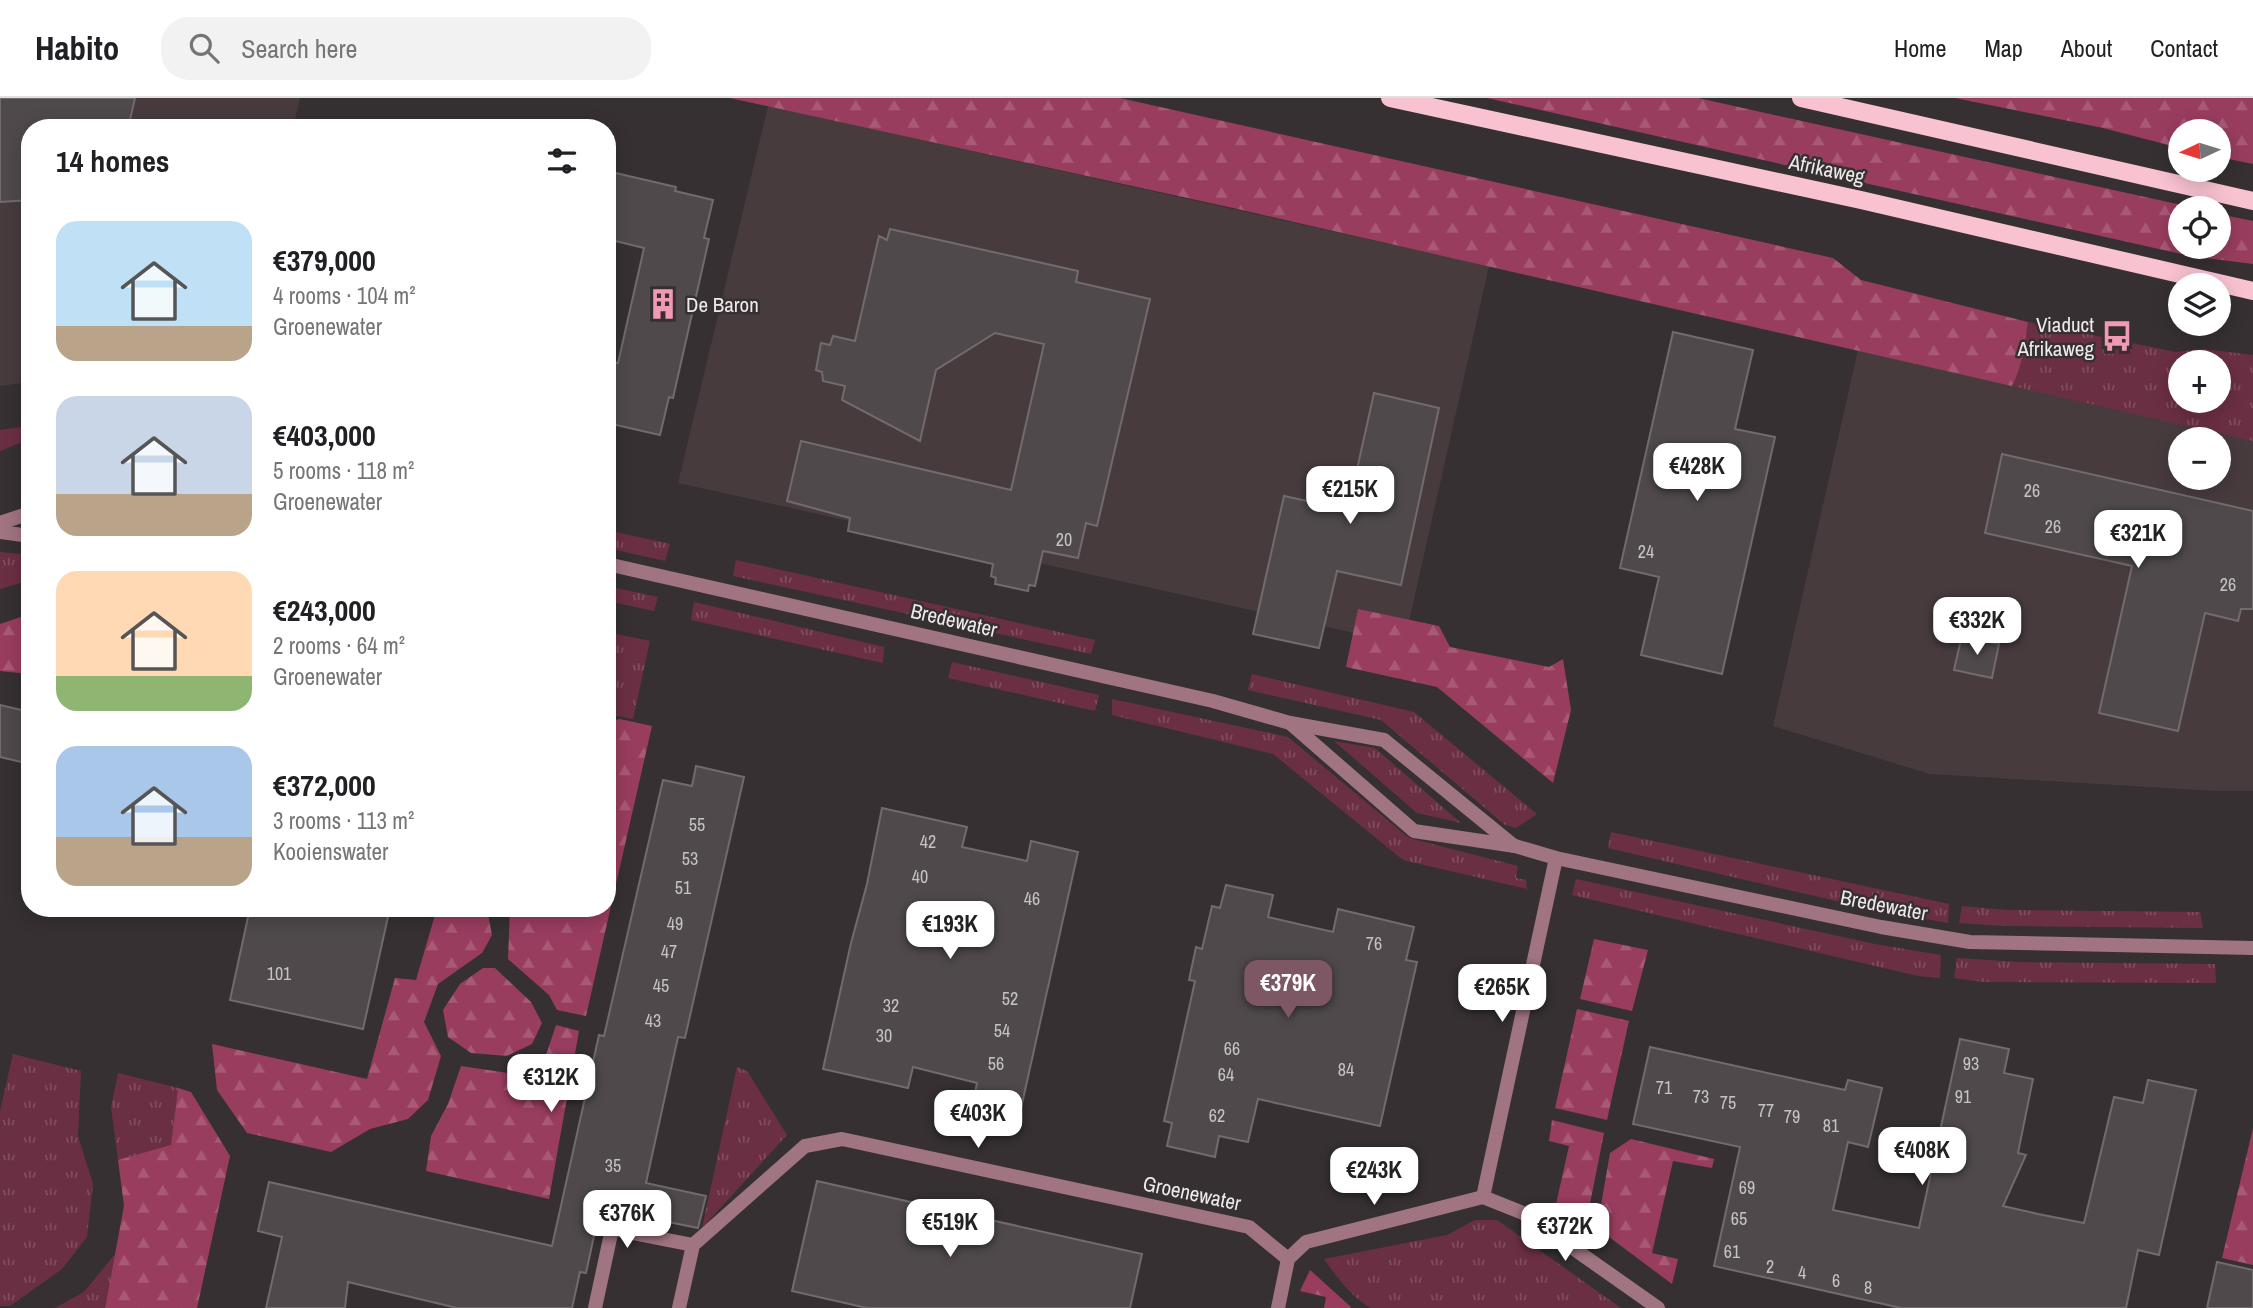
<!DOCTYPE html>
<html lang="en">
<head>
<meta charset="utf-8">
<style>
  :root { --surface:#fff; --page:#f2f2f2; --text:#202124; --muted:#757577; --line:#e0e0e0; --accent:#7e5765 }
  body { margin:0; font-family:"Archivo Narrow",sans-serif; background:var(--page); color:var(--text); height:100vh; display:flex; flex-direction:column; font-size:26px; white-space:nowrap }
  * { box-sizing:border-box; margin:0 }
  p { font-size:23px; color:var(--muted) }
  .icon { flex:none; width:38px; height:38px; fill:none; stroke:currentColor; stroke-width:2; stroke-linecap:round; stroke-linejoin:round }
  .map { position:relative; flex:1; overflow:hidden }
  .sheet { position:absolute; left:21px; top:21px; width:595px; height:798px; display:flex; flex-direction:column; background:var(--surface); border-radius:28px; box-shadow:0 4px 18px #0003 }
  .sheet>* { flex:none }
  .needle { width:46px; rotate:266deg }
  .tools { position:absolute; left:2168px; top:21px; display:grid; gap:14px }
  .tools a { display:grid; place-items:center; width:63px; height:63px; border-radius:50%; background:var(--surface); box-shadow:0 4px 18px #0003; font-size:35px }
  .price { position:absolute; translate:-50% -60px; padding:0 16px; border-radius:14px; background:#fff; color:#222; font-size:23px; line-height:46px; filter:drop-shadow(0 2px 4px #0008) }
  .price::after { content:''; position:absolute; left:50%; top:42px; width:21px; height:16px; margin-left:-10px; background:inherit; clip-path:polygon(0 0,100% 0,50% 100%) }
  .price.selected { background:var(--accent); color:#fff }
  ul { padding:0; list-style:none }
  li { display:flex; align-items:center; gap:21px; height:175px; padding:0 35px }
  li span { display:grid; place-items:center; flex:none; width:196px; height:140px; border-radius:21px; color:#555 }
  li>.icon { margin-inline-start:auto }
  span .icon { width:84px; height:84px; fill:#fffc; stroke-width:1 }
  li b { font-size:30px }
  h2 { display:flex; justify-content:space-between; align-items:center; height:84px; padding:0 35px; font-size:30px }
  header { display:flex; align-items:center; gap:42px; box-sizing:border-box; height:98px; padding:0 35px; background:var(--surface); border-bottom:2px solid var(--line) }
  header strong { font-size:33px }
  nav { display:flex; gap:38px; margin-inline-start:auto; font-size:24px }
  .search { width:490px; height:63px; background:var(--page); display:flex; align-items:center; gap:18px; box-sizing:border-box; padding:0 24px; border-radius:28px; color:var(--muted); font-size:26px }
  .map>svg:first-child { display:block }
  .built { fill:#473b3e; fill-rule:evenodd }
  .grass { fill:url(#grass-tufts); fill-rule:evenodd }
  .forest { fill:url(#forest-firs) }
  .building { fill:#4f494b; stroke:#726b6d; stroke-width:2 }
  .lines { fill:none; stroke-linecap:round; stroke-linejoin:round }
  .minor { stroke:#a07481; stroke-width:14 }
  .tertiary { stroke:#a07481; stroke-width:14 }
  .primary { stroke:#f9c2d1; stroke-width:18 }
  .labels { text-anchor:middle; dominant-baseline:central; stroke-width:5; stroke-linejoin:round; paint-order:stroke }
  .number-label { font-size:18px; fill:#c6c2c2 }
  .street-label { font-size:21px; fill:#edeaea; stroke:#363032 }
  .poi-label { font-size:21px; fill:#edeaea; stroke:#363032; text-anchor:start }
</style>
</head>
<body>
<header>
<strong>Habito</strong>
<div class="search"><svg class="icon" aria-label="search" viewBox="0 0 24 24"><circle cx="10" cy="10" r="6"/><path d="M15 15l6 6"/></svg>Search here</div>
<nav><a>Home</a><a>Map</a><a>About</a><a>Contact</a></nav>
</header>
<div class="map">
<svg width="2253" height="1210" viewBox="0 0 2253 1210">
  <defs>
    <pattern id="grass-tufts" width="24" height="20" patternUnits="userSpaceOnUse" patternTransform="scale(1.75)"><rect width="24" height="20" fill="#6b2f44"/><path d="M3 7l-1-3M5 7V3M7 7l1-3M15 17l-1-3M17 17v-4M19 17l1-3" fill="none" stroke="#804d5f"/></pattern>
    <pattern id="forest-firs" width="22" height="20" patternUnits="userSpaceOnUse" patternTransform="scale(1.75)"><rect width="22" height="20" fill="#993d5f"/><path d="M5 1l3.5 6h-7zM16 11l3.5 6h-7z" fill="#a85976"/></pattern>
  </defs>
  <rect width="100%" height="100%" fill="#363032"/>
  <g class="built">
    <path d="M 0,0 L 300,0 L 293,30 L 30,30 L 30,284 L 0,288 Z"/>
    <path d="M 768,8 L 1489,168 L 1404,546 L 678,385 Z"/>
    <path d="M 1858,252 L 2253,342 L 2253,693 L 2216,693 L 1930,676 L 1773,628 ZM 2180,341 L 2219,341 L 2219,380 L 2180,380 Z"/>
  </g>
  <g class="grass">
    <path d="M 2028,224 L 2176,254 L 2203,251 L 2253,257 L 2253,343 L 2012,288 L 2018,276 ZM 2180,264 L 2219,264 L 2219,303 L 2180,303 Z"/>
    <path d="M 30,328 L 30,341 L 0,353 L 0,332 Z"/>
    <path d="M 607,432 L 670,446 L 665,463 L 607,450 Z"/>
    <path d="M 0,454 L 30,457 L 30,482 L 0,491 Z"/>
    <path d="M 736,462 L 1095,542 L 1091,556 L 733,478 Z"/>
    <path d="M 607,488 L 658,499 L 654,513 L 607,503 Z"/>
    <path d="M 694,504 L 884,549 L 883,565 L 691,522 Z"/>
    <path d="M 607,534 L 650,543 L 633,621 L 607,616 Z"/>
    <path d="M 952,564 L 1099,597 L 1095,613 L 948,580 Z"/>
    <path d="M 1252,576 L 1414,614 L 1537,716 L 1516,730 L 1505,727 L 1381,622 L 1248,592 Z"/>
    <path d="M 1112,601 L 1288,639 L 1409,740 L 1518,768 L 1516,780 L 1526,782 L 1527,791 L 1403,762 L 1273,656 L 1112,617 Z"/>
    <path d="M 1334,643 L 1375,650 L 1461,725 L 1417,715 Z"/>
    <path d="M 1611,734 L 1949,806 L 1948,825 L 1871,811 L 1608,750 Z"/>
    <path d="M 1576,781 L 1875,846 L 1941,857 L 1940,880 L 1918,878 L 1572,797 Z"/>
    <path d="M 1962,808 L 2006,812 L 2200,814 L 2203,830 L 2004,828 L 1959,825 Z"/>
    <path d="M 1957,860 L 2019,864 L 2215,866 L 2216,885 L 1983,884 L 1954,880 Z"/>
    <path d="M 13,956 L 81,973 L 78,1038 L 93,1086 L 87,1139 L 62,1171 L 10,1208 L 0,1208 L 0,1013 Z"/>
    <path d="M 737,969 L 747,973 L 787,1037 L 702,1130 Z"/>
    <path d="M 118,975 L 178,990 L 171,1048 L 118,1062 L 111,1009 Z"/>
    <path d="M 1475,1122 L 1497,1122 L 1621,1210 L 1371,1210 C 1353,1201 1336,1178 1324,1161 L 1447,1137 Z"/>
    <path d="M 115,1156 L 105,1210 L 55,1210 L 84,1194 Z"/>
  </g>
  <g class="forest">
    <path d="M 730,0 L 1120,0 L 1833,160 L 1861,182 L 2028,224 C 2024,246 2023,268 2012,288 L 1233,110 Z"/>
    <path d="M 1487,0 L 1698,0 L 2195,110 L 2180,110 L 2180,149 L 2219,149 L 2219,116 L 2253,123 L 2253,166 L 2190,158 Z"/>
    <path d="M 1955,0 L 2253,0 L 2253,66 L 2219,59 L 2219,33 L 2180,33 L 2180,50 L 2103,30 Z"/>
    <path d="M 1358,511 L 1439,528 L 1450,549 L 1549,569 L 1563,561 L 1571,612 L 1553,685 L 1437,589 L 1346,569 Z"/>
    <path d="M 30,516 L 30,576 L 0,573 L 0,526 Z"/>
    <path d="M 620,621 L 652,628 L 586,918 L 557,912 L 549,897 L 508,861 L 510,810 L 607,810 L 607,624 Z"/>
    <path d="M 437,810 L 481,810 L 488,816 L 492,837 L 482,855 L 438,886 L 424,924 L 441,958 L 428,1002 L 408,1021 L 370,1031 L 331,1054 L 247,1035 L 217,992 L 212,946 L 367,981 L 395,880 L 416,882 Z"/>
    <path d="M 1594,841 L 1648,852 L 1632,913 L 1580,901 Z"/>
    <path d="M 483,870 L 495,870 L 531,904 L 542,925 L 532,946 L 507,958 L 471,955 L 448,939 L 443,912 L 460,886 Z"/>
    <path d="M 1577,911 L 1629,923 L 1607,1022 L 1555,1010 Z"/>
    <path d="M 556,927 L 579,933 L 549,1101 L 426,1073 L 431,1038 L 448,1006 L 461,968 L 515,976 L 545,960 Z"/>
    <path d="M 178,990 L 191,994 L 230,1058 L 197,1210 L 105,1210 L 124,1108 L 118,1062 L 171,1047 Z"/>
    <path d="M 1552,1022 L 1604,1035 L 1586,1126 L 1556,1106 L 1569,1048 L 1549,1043 Z"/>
    <path d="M 2253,1030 L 2253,1167 L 2222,1160 Z"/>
    <path d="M 1631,1041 L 1714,1061 L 1712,1070 L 1673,1063 L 1652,1155 L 1678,1161 L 1672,1186 L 1597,1130 L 1610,1055 Z"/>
    <path d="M 1310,1172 L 1351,1209 L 1350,1210 L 1324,1210 L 1326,1199 L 1300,1193 Z"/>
  </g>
  <g class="building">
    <path d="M 0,0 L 135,0 L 128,30 L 30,30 L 30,102 L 0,104 Z"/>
    <path d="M 607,73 L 676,89 L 675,93 L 713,102 L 704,140 L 709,141 L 673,300 L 669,299 L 660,337 L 607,325 L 607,263 L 618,265 L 644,150 L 607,141 Z"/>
    <path d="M 890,131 L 1078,173 L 1076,184 L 1150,201 L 1097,428 L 1086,425 L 1078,460 L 1043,453 L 1035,488 L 1029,487 L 1028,493 L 995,486 L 996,480 L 991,478 L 993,466 L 848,433 L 850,420 L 787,403 L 801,343 L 1011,392 L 1044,246 L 995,235 L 936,272 L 920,343 L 842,302 L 845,288 L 823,283 L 822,274 L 816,272 L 821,245 L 830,247 L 833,238 L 855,243 L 879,138 L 887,142 Z"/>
    <path d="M 1673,234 L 1753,252 L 1735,331 L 1775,339 L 1722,576 L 1641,557 L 1659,479 L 1620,470 Z"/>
    <path d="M 1374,295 L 1439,310 L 1401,487 L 1337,473 L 1319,550 L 1253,536 L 1284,398 L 1348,412 Z"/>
    <path d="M 2002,356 L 2253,413 L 2253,511 L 2241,511 L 2238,523 L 2205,515 L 2178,633 L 2099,615 L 2132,468 L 1985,435 Z"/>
    <path d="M 1962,537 L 1999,546 L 1992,580 L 1954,572 Z"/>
    <path d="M 0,607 L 30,614 L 30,666 L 0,659 Z"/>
    <path d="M 696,668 L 744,679 L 685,940 L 678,939 L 646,1085 L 706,1098 L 698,1130 L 600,1110 L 586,1175 L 580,1174 L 572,1210 L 457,1210 L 348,1184 L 345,1210 L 266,1210 L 282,1139 L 258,1133 L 269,1084 L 552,1148 L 599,937 L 604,938 L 663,682 L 692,688 Z"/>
    <path d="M 882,710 L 967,729 L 962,749 L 1027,763 L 1031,743 L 1078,754 L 1020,1015 L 973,1005 L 977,985 L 913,969 L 908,990 L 823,971 L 851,845 L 867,786 Z"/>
    <path d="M 1226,787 L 1273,797 L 1268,819 L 1333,834 L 1338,811 L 1414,829 L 1406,862 L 1417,864 L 1380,1028 L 1258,1001 L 1248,1044 L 1219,1038 L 1215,1059 L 1167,1048 L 1172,1025 L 1164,1023 L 1195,883 L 1189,882 L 1196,849 L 1202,851 L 1212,808 L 1220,810 Z"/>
    <path d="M 250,810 L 390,810 L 363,931 L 230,902 Z"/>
    <path d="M 1960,941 L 2009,951 L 2004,975 L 2033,981 L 2018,1055 L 2026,1057 L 2003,1108 L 2038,1116 L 2084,1125 L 2114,999 L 2143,1005 L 2148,982 L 2196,992 L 2159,1157 L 2138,1152 L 2126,1210 L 1901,1210 L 1714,1168 L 1740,1049 L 1633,1026 L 1650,949 L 1845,992 L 1848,982 L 1882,990 L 1868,1049 L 1848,1044 L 1833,1112 L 1919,1130 Z"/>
    <path d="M 817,1083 L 1142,1156 L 1130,1210 L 867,1210 L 792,1193 Z"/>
    <path d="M 2217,1164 L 2253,1172 L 2253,1210 L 2207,1210 Z"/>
  </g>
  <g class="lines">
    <g class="minor">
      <path d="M 1483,1099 L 1556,760"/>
      <path d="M 1483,1099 L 1523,1115 L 1658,1210"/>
      <path d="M 1288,1161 L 1306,1144 L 1483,1099"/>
      <path d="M 595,1210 L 612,1131 L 693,1147"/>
      <path d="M 679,1210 L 693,1147 L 805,1048 L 842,1041 L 1249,1129 L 1288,1161"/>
      <path d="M 1278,1210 L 1288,1161"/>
    </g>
    <g class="tertiary">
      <path d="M 0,425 L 30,415"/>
      <path d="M 0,434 L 30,438"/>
      <path d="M 607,466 L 1213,603 L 1290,625 L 1384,642 L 1514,748"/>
      <path d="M 1290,625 L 1414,733 L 1515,748 L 1556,760 L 1881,829 L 1970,844 L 2253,850"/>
    </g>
    <g class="primary">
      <path d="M 1390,0 L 1861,102 L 2253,193"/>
      <path d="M 1801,0 L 2253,103"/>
    </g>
  </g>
  <defs>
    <symbol id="building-bare" viewBox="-9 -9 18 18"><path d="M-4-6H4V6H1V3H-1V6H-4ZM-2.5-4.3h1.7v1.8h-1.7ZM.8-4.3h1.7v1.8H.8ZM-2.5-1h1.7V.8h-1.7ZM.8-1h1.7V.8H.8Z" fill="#f09ab4" stroke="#363032" stroke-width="2.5" paint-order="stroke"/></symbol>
    <symbol id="bus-bare" viewBox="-9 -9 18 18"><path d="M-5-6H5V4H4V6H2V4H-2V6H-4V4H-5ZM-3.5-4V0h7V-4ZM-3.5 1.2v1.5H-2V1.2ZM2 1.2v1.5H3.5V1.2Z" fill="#f09ab4" stroke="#363032" stroke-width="2.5" paint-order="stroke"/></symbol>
  </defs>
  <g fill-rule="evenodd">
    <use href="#building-bare" x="641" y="184" width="44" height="44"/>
    <use href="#bus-bare" x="2095" y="216" width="44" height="44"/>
  </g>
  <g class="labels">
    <g class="number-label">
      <text x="2032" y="392">26</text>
      <text x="2053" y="428">26</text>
      <text x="1064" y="441">20</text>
      <text x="1646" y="453">24</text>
      <text x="2228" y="486">26</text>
      <text x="697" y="726">55</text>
      <text x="928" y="743">42</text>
      <text x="690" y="760">53</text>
      <text x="920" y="778">40</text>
      <text x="683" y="789">51</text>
      <text x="1032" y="800">46</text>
      <text x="675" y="825">49</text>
      <text x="1374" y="845">76</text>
      <text x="669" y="853">47</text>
      <text x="279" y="875">101</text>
      <text x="661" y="887">45</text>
      <text x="1010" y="900">52</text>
      <text x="891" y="907">32</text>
      <text x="653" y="922">43</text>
      <text x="1002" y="932">54</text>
      <text x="884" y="937">30</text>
      <text x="1232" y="950">66</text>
      <text x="996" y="965">56</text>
      <text x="1971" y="965">93</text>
      <text x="1346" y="971">84</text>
      <text x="1226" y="976">64</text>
      <text x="1664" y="989">71</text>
      <text x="1701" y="998">73</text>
      <text x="1963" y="998">91</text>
      <text x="1728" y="1004">75</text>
      <text x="1766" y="1012">77</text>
      <text x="1217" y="1017">62</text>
      <text x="1792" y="1018">79</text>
      <text x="1831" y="1027">81</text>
      <text x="613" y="1067">35</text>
      <text x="1747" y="1089">69</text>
      <text x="1739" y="1120">65</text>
      <text x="1732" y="1153">61</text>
      <text x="1770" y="1168">2</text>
      <text x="1802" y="1174">4</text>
      <text x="1836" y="1182">6</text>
      <text x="1868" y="1189">8</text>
    </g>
    <g class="street-label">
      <text transform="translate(1827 71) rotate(12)">Afrikaweg</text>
      <text transform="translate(954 522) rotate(13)">Bredewater</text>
      <text transform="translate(1884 807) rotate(11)">Bredewater</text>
      <text transform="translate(1192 1095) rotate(12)">Groenewater</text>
    </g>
    <g class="poi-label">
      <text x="686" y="206">De Baron</text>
      <text x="2094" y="226" text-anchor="end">Viaduct<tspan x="2094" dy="24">Afrikaweg</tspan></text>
    </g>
  </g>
</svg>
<div class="tools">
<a><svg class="needle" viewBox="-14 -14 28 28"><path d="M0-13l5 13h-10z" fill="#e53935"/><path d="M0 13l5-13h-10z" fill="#757577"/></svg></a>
<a><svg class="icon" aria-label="locate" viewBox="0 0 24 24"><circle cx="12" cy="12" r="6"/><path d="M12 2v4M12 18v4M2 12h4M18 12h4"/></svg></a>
<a><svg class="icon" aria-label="layers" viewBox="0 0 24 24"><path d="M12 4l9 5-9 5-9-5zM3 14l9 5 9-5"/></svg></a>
<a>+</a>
<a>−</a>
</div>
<b class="price" style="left:1697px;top:405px">€428K</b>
<b class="price" style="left:1350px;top:428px">€215K</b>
<b class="price" style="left:2138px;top:472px">€321K</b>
<b class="price" style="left:1977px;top:559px">€332K</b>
<b class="price" style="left:950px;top:863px">€193K</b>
<b class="price selected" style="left:1288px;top:922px">€379K</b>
<b class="price" style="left:1502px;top:926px">€265K</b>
<b class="price" style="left:551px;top:1016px">€312K</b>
<b class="price" style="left:978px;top:1052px">€403K</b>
<b class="price" style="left:1922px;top:1089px">€408K</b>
<b class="price" style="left:1374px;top:1109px">€243K</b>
<b class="price" style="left:627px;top:1152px">€376K</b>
<b class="price" style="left:950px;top:1161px">€519K</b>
<b class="price" style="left:1565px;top:1165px">€372K</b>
<section class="sheet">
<h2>14 homes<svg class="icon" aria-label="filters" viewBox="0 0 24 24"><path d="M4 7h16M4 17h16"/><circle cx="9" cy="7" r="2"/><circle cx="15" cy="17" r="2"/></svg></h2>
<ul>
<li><span style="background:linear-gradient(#bfe0f5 75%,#b9a48a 0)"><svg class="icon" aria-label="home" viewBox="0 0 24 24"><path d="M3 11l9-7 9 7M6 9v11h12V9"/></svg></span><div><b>€379,000</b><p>4 rooms · 104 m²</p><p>Groenewater</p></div></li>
<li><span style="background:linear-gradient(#c9d6e8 70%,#b9a48a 0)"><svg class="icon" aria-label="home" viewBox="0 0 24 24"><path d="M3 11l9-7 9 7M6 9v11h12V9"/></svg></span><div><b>€403,000</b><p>5 rooms · 118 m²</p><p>Groenewater</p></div></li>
<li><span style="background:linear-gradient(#ffd9b3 75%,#8fb573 0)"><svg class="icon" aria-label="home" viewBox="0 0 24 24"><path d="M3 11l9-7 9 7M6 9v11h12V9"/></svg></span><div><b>€243,000</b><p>2 rooms · 64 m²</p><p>Groenewater</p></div></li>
<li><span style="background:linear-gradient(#a9c7e8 65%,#b9a48a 0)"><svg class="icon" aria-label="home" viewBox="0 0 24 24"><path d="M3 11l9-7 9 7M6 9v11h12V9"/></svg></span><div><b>€372,000</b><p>3 rooms · 113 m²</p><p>Kooienswater</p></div></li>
</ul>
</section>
</div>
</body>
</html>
